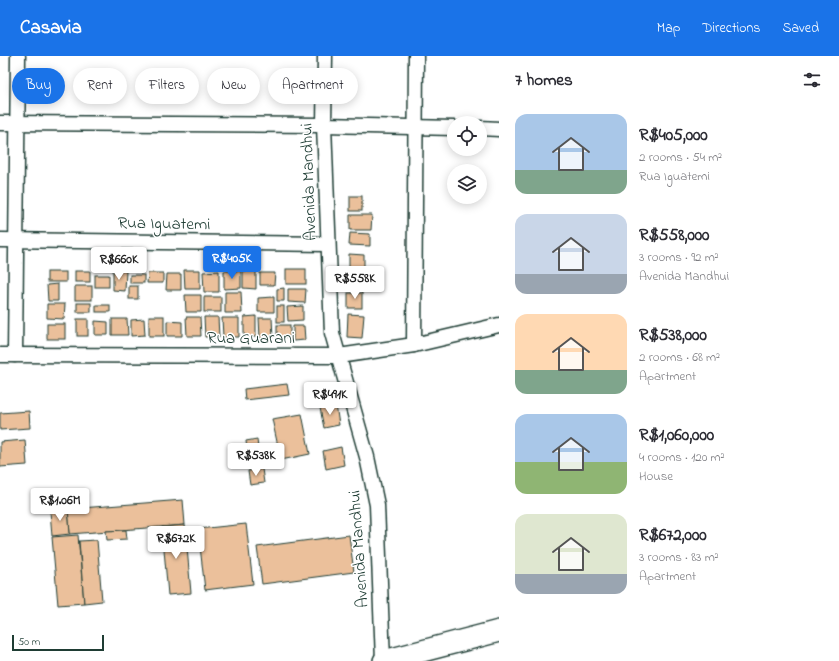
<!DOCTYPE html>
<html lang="en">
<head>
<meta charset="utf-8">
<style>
  :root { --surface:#fff; --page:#f7f7f7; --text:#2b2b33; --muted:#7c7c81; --accent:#1a73e8 }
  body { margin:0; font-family:"Indie Flower",sans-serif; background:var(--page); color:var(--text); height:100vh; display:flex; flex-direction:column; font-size:15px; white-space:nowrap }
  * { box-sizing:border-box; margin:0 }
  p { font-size:13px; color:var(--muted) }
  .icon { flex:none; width:22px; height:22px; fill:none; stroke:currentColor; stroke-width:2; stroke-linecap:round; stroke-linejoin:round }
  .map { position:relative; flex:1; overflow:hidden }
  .drawer { display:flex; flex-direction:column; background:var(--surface); width:340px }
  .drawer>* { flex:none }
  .hud { position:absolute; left:12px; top:12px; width:380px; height:36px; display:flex; gap:8px }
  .tools { position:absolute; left:447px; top:60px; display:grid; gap:8px }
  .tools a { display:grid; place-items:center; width:40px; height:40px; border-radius:50%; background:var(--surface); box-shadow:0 2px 10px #0003; font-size:20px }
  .scale { position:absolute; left:12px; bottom:10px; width:92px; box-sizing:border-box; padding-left:4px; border:2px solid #1f3d34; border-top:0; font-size:11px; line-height:14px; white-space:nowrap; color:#1f3d34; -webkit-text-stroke:3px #fff; paint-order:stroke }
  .price { position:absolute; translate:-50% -34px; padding:0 9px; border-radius:4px; background:#fff; color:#222; font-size:13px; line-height:26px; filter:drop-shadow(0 1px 2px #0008) }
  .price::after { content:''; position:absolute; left:50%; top:24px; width:12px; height:9px; margin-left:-6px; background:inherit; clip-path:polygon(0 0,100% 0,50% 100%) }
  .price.current { background:var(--accent); color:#fff }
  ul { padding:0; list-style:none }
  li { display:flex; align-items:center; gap:12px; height:100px; padding:0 16px }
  li span { display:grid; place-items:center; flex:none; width:112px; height:80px; border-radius:12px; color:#555 }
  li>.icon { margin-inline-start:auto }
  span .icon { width:48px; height:48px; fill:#fffc; stroke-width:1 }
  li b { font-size:17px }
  h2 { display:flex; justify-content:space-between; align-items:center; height:48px; padding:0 16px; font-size:17px }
  .tag { padding:0 14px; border-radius:18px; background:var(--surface); box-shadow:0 2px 10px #0003; font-size:14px; line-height:36px }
  .tag.current { background:var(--accent); color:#fff }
  header { display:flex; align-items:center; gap:24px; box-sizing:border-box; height:56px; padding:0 20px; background:var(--accent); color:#fff }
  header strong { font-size:19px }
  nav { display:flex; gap:22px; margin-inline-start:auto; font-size:14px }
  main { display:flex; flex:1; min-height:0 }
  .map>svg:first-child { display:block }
  .building { fill:#ebc09b; stroke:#1f3d34 }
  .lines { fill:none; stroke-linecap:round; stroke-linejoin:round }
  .minor-casing { stroke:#1f3d34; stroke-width:17 }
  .highway-casing { stroke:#1f3d34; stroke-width:24 }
  .minor { stroke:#fff; stroke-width:14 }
  .highway { stroke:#fff; stroke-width:21 }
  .labels { text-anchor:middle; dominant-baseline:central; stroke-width:3; stroke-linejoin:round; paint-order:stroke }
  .street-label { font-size:17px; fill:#1f3d34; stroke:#fff }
</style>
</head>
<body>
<header>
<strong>Casavia</strong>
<nav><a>Map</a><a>Directions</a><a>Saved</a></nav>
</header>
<main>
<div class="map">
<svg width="499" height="605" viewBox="0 0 499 605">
  <rect width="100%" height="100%" fill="#fff"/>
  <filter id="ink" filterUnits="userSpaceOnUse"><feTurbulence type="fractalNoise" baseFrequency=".025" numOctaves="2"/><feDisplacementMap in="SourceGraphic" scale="8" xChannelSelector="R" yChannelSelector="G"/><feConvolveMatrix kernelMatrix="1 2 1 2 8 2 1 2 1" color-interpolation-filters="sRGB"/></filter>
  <g filter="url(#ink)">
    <g class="building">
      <rect x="350" y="140" width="12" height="15"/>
      <path d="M 350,159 L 372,159 L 371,174 L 350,174 Z"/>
      <path d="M 350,177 L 370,178 L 370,190 L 349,189 Z"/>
      <path d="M 349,198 L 364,199 L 364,216 L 349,215 Z"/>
      <rect x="210" y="205" width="11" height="7"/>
      <rect x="286" y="213" width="20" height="15"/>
      <path d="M 184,214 L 200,214 L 200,233 L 185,233 Z"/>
      <rect x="75" y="215" width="15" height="11"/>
      <path d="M 113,215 L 126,215 L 125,235 L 113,234 Z"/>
      <path d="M 219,215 L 219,236 L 204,236 L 203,216 Z"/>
      <path d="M 224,215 L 241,215 L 241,232 L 224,233 Z"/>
      <path d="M 243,215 L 256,215 L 256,233 L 243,232 Z"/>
      <rect x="47" y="216" width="19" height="10"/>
      <path d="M 148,217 L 163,217 L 163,227 L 147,227 Z"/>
      <path d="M 260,217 L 275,217 L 274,229 L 260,229 Z"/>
      <path d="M 167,218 L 181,218 L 181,234 L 166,234 Z"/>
      <rect x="95" y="219" width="14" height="12"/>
      <rect x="130" y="219" width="14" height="8"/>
      <path d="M 348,219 L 364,219 L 363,232 L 348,232 Z"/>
      <path d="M 58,228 L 58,245 L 48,245 L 47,229 Z"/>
      <rect x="75" y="230" width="17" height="14"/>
      <rect x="129" y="230" width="9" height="13"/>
      <path d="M 284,232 L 284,245 L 277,245 L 277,233 Z"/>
      <path d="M 288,233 L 306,233 L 305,247 L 288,246 Z"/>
      <path d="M 225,236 L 241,236 L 242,257 L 225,257 Z"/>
      <rect x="348" y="237" width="14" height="15"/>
      <path d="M 185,239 L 201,239 L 201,256 L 186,256 Z"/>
      <rect x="204" y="241" width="17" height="15"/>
      <path d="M 274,241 L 274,256 L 258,256 L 258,242 Z"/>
      <rect x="77" y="247" width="14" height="9"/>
      <path d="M 47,248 L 65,248 L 64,263 L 47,262 Z"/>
      <rect x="96" y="249" width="14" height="7"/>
      <rect x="277" y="250" width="7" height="16"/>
      <path d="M 303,250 L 303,264 L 288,265 L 287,251 Z"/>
      <path d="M 348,258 L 364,259 L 362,282 L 347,281 Z"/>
      <rect x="149" y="260" width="15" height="20"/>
      <path d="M 256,260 L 256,281 L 244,281 L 244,261 Z"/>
      <path d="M 186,261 L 200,261 L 201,280 L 187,280 Z"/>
      <path d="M 204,261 L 218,261 L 219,281 L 205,281 Z"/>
      <path d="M 222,262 L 239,262 L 239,281 L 223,281 Z"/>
      <path d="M 259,262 L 272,262 L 273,281 L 260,282 Z"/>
      <rect x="77" y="263" width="11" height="17"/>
      <path d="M 112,263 L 127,263 L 128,279 L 112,279 Z"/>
      <path d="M 144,263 L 145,279 L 131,280 L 131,264 Z"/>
      <path d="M 95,265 L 108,266 L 108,279 L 95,279 Z"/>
      <path d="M 167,265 L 182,266 L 182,280 L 167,280 Z"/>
      <rect x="47" y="268" width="18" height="15"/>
      <rect x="277" y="269" width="13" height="12"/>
      <path d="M 293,270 L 304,270 L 305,284 L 293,285 Z"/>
      <path d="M 287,328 L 289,339 L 245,344 L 244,333 Z"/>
      <path d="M 336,349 L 339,369 L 324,372 L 320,352 Z"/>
      <path d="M 29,355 L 30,372 L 0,374 L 0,357 Z"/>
      <path d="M 302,358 L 310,398 L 281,404 L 272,363 Z"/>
      <path d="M 257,383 L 259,402 L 248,403 L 246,385 Z"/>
      <path d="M 25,384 L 27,409 L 0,411 L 0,386 Z"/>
      <path d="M 341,391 L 344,409 L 326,413 L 323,395 Z"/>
      <path d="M 262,413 L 264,427 L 250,429 L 248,415 Z"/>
      <path d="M 183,444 L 185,469 L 70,478 L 68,453 Z"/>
      <path d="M 68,453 L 70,478 L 52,480 L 50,455 Z"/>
      <path d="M 246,468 L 253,528 L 205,534 L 198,473 Z"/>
      <path d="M 185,469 L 191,537 L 168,539 L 162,471 Z"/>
      <path d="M 126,474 L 127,483 L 107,484 L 106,475 Z"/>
      <path d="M 78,479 L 84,547 L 58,549 L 52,481 Z"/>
      <path d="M 349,479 L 354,516 L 262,528 L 257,491 Z"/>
      <path d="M 97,484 L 102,545 L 84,547 L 79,485 Z"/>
    </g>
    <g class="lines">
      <defs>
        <g id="minor">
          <path d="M 325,0 L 324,69 L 332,277 L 367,401 L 377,449 L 383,605"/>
          <path d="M 0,67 L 324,69 L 454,72"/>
          <path d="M 480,72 L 499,73"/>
          <path d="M 0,184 L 328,188"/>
          <path d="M 414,289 L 416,0"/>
          <path d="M 0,299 L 339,300 L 414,289 L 499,269"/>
          <path d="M 15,299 L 18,0"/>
        </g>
        <path id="highway" d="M 384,605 L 499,575"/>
      </defs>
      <use href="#minor" class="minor-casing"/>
      <use href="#highway" class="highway-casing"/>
      <use href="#minor" class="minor"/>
      <use href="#highway" class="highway"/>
    </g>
  </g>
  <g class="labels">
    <g class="street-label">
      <text transform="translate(309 126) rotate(-92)">Avenida Mandhui</text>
      <text transform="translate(164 168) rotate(1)">Rua Iguatemi</text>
      <text x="251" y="282">Rua Guarani</text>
      <text transform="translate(359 493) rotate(-94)">Avenida Mandhui</text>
    </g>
  </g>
</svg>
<div class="tools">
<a><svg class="icon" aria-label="locate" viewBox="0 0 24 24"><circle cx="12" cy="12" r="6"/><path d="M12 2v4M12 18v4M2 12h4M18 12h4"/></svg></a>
<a><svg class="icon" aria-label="layers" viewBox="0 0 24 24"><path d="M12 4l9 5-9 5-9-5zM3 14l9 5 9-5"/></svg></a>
</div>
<div class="scale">50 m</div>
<b class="price current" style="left:232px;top:224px">R$405K</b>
<b class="price" style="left:119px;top:225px">R$660K</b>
<b class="price" style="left:355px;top:244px">R$558K</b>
<b class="price" style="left:330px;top:360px">R$491K</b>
<b class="price" style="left:256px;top:421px">R$538K</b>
<b class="price" style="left:60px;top:466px">R$1.06M</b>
<b class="price" style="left:176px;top:504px">R$672K</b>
<div class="hud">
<a class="tag current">Buy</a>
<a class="tag">Rent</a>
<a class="tag">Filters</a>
<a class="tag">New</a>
<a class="tag">Apartment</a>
</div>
</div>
<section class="drawer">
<h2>7 homes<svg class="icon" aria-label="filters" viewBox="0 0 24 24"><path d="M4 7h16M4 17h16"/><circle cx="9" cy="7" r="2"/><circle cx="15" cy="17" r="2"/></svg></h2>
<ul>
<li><span style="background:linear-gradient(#a9c7e8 70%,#7fa58c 0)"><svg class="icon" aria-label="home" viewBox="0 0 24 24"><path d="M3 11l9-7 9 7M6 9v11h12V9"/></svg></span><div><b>R$405,000</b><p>2 rooms · 54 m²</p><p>Rua Iguatemi</p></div></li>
<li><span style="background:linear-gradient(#c9d6e8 75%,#9aa5b1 0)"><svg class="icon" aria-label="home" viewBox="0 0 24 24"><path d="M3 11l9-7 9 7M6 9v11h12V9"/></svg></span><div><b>R$558,000</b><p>3 rooms · 92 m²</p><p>Avenida Mandhui</p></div></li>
<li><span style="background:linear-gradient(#ffd9b3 70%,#7fa58c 0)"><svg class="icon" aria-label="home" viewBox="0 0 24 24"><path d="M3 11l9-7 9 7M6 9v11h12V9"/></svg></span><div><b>R$538,000</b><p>2 rooms · 68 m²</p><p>Apartment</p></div></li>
<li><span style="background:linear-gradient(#a9c7e8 60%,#8fb573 0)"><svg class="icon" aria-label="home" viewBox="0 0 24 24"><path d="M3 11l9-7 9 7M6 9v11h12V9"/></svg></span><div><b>R$1,060,000</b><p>4 rooms · 120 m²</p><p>House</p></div></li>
<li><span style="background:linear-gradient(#dfe7d0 75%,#9aa5b1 0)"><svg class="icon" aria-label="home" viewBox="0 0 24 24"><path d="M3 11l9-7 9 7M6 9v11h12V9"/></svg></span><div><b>R$672,000</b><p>3 rooms · 83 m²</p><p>Apartment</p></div></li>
</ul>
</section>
</main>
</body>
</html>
